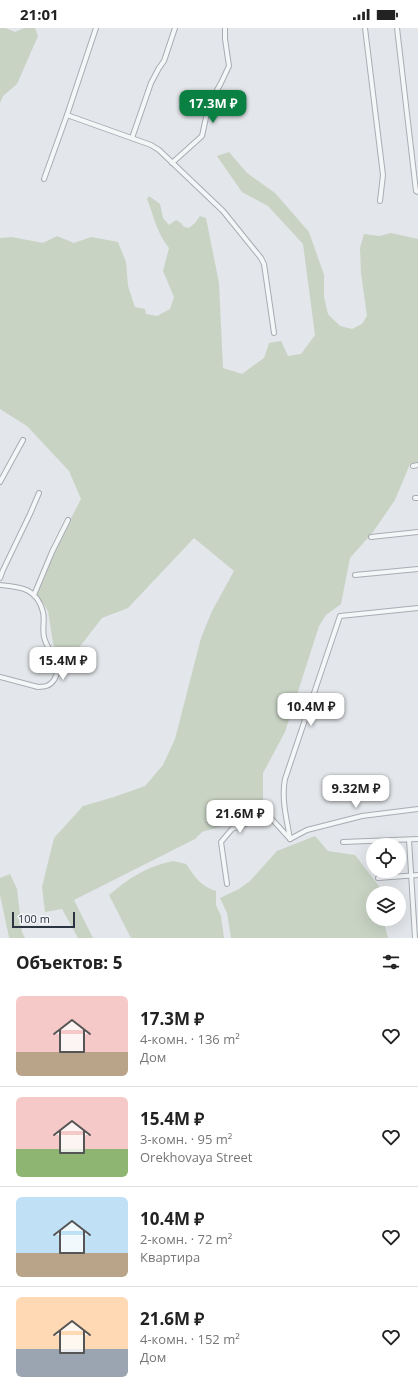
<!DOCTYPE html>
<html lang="ru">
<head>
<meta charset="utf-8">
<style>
  :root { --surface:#fff; --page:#f2f2f2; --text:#222; --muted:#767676; --line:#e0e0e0; --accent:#0b8043 }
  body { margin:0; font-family:"Open Sans",sans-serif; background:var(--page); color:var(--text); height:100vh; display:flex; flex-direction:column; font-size:15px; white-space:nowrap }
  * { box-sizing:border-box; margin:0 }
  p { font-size:13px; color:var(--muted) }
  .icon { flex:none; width:22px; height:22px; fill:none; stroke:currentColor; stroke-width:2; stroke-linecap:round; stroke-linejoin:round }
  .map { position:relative; height:910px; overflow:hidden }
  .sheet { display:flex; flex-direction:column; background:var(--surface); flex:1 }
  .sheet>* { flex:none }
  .controls { position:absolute; left:366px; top:810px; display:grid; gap:8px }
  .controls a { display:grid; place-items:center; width:40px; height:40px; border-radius:50%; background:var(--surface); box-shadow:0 4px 16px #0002; font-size:20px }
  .scale { position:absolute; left:12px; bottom:10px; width:63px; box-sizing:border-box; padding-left:4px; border:2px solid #2c3341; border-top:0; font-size:11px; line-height:14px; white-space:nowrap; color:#2c3341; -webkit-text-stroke:3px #f2f4f7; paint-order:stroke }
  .price { position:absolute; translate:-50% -34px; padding:0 9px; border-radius:8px; background:#fff; color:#222; font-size:13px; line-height:26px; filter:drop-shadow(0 1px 2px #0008) }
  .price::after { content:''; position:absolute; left:50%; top:24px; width:12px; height:9px; margin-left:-6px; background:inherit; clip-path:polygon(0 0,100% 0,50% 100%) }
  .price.current { background:var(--accent); color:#fff }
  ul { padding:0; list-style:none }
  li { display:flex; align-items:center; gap:12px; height:100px; padding:0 16px }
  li+li { border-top:1px solid var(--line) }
  li span { display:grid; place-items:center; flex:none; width:112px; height:80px; border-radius:6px; color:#555 }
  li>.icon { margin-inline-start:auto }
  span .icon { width:48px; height:48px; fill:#fffc; stroke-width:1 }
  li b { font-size:17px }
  h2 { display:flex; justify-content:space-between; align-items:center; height:48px; padding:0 16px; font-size:17px }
  .status { display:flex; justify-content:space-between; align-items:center; height:28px; padding:0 20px; background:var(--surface); direction:ltr }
  .status svg { height:11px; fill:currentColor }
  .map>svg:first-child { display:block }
  .green { fill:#c8d3c4 }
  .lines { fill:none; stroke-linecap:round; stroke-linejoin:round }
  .minor-casing { stroke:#a8adb4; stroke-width:6 }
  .minor { stroke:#f5f6f8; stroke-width:4 }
</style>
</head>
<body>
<div class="status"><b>21:01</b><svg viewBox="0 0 49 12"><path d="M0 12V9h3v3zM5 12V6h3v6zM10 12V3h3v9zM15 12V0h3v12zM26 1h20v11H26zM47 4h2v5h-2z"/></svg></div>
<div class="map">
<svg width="418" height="910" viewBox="0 0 418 910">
  <rect width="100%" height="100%" fill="#e3e6ea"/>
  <g class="green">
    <path d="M 0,0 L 5,0 L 15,4 L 24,0 L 35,0 L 38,8 L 17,56 L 3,68 L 0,75 Z"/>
    <path d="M 229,124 L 247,145 L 275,165 L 309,204 L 324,247 L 324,269 L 328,286 L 340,298 L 352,301 L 362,296 L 367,288 L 361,245 L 360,220 L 364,206 L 379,208 L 391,205 L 418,211 L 418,435 L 410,436 L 395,472 L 373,504 L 350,530 L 341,576 L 326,587 L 319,598 L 285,704 L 263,745 L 263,779 L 249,790 L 202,804 L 195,811 L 74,872 L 93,910 L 78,910 L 62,881 L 45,884 L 42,859 L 54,810 L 83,778 L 114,769 L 145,758 L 163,737 L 175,711 L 201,610 L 212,583 L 234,543 L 194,510 L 128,580 L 102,590 L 64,639 L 53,615 L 48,583 L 34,562 L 81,471 L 69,443 L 27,398 L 0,381 L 0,210 L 12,209 L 43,215 L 57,208 L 74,215 L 91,209 L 118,214 L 126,234 L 128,258 L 135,279 L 145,281 L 146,286 L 157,288 L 170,281 L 174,269 L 163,243 L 169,220 C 157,206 154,188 147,171 L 149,168 L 160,176 L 163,190 L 169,197 L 176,192 L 181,195 L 184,199 L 189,200 L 195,195 L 200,188 L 206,190 L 219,255 L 223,340 L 242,346 L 264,330 L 269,315 L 281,313 L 288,328 L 301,326 L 315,307 L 303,216 L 268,178 L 242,164 L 217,128 Z"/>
    <path d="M 315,808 L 328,823 L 355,827 L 382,862 L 382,865 L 373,865 L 373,891 L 383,891 L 388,910 L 231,910 L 227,885 L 220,870 L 239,861 L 250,853 L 277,823 Z"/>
    <path d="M 173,833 L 186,836 C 195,849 200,858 216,863 L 216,877 L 221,888 L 224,910 L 131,910 L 109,867 C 130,850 145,839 173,833 Z"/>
    <path d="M 10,846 L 17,861 L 22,904 L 25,910 L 10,910 L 9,909 L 0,867 L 0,850 Z"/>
  </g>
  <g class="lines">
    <defs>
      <g id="minor">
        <path d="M 96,0 L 67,87 L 151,117 L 159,122 L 223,183 L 261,230 L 264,236 L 274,305"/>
        <path d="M 365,0 L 383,147 L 380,173"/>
        <path d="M 397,0 L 416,163 L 418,164"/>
        <path d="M 132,110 L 151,55 L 159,40 L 164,33 L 175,0"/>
        <path d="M 172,135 L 202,108 L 207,85 L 212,71 L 221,55 L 229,38 L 225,11 L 225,0"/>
        <path d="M 44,151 L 67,87"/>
        <path d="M 413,438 L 418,437"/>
        <path d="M 0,454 L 23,412"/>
        <path d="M 415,470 L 418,470"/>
        <path d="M 371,509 L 418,504"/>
        <path d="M 355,547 L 418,541"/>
        <path d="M 0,550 L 3,542 L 30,486 L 39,465"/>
        <path d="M 0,557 C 21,559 37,560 43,584 C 45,592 42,601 44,609 C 47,623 64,637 54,652 C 50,658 45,659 38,659 L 0,649"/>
        <path d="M 34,567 L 52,524 L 68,492"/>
        <path d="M 290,811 C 287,792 281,771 285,751 L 340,588 L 418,580"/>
        <path d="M 290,811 L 307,802 L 362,788 L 418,781"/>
        <path d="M 409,812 L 415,910"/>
        <path d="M 343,814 L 418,811"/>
        <path d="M 378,850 L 418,847"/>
        <path d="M 227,856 L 221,814 L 232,801 L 259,791 L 270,789 L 290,811"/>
      </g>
    </defs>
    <use href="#minor" class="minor-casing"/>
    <use href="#minor" class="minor"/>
  </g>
</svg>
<div class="controls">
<a><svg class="icon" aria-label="locate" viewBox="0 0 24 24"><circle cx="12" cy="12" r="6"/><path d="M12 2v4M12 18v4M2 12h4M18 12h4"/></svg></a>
<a><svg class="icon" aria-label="layers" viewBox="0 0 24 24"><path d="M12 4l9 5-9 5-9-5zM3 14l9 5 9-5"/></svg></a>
</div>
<div class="scale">100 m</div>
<b class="price current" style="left:213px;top:96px">17.3M ₽</b>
<b class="price" style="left:63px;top:653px">15.4M ₽</b>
<b class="price" style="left:311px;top:699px">10.4M ₽</b>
<b class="price" style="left:356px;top:781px">9.32M ₽</b>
<b class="price" style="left:240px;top:806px">21.6M ₽</b>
</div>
<section class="sheet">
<h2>Объектов: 5<svg class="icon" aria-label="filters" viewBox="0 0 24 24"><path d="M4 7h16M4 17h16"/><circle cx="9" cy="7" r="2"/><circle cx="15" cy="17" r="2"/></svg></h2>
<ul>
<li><span style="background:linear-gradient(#f6c9c9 70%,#b9a48a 0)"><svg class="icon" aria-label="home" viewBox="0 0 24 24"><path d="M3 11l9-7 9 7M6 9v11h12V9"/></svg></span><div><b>17.3M ₽</b><p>4-комн. · 136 m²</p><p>Дом</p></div><svg class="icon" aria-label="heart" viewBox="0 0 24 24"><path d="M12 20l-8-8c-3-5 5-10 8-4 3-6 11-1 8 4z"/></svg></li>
<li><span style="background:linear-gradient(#f6c9c9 65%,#8fb573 0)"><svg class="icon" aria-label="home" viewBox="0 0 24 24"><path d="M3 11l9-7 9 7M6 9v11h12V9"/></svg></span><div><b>15.4M ₽</b><p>3-комн. · 95 m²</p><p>Orekhovaya Street</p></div><svg class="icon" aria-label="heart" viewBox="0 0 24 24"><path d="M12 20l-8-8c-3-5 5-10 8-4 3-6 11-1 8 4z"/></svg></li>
<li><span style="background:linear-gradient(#bfe0f5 70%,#b9a48a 0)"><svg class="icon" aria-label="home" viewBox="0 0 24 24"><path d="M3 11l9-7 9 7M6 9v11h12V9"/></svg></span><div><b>10.4M ₽</b><p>2-комн. · 72 m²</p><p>Квартира</p></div><svg class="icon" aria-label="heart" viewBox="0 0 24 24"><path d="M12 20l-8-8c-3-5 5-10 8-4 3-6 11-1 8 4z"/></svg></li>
<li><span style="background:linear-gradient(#ffd9b3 65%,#9aa5b1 0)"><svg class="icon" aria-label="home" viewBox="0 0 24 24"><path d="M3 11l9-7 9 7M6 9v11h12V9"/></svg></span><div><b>21.6M ₽</b><p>4-комн. · 152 m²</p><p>Дом</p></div><svg class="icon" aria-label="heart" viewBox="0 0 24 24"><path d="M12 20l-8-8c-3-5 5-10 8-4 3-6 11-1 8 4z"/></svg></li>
</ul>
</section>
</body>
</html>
